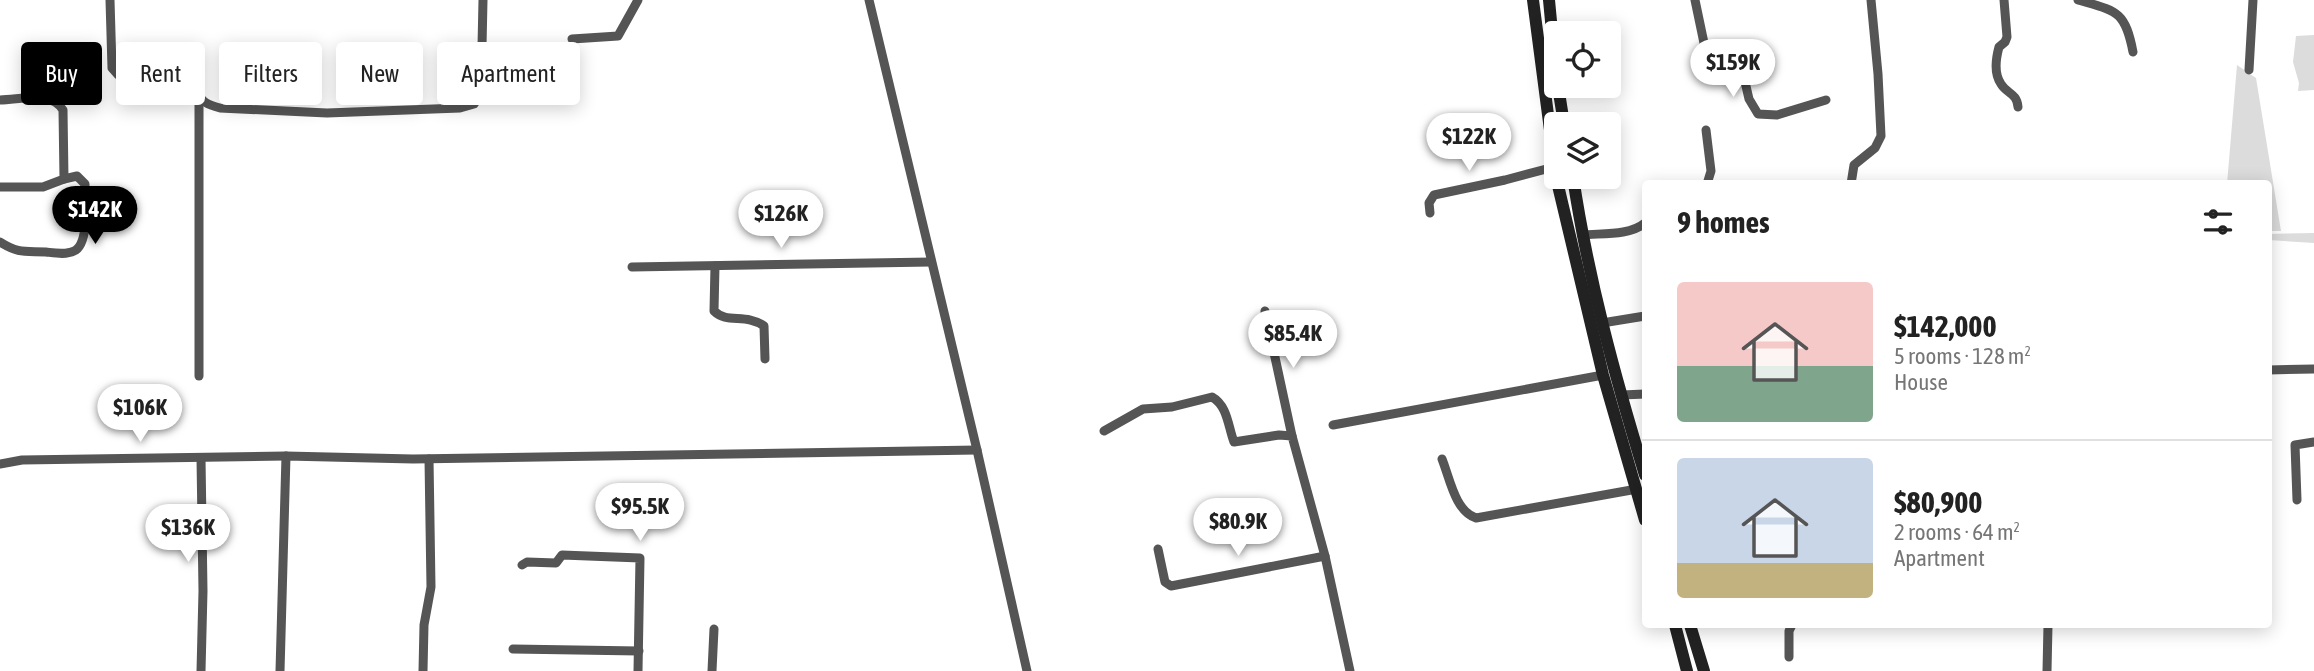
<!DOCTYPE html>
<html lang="en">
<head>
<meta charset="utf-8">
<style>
  :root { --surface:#fff; --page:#f2f2f2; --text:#222; --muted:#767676; --line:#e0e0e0; --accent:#000 }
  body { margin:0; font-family:"Asap Condensed",sans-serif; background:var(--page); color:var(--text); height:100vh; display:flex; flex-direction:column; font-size:26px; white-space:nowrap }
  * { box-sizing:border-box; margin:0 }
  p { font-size:23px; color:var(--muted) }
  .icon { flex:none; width:38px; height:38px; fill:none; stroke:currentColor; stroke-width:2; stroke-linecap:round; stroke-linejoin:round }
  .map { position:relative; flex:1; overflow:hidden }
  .side { position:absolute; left:1642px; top:180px; width:630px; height:448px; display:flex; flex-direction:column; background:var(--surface); border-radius:7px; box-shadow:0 4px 18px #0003 }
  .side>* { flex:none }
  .banner { position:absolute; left:21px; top:42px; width:665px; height:63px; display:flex; gap:14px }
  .controls { position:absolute; left:1544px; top:21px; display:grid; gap:14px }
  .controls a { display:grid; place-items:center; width:77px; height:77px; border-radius:7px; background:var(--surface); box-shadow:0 4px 18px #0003; font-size:35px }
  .price { position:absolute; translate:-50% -60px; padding:0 16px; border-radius:24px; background:#fff; color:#222; font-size:23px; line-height:46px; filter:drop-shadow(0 2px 4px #0008) }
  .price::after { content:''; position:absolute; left:50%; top:42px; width:21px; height:16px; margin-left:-10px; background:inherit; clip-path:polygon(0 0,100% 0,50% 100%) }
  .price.on { background:var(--accent); color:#fff }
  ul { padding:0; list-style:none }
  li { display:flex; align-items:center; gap:21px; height:175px; padding:0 35px }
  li+li { border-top:2px solid var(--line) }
  li span { display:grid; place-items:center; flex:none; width:196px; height:140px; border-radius:7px; color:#555 }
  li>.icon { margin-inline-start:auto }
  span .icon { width:84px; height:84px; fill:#fffc; stroke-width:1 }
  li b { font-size:30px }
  h2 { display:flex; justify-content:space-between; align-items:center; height:84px; padding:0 35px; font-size:30px }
  .pill { padding:0 24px; border-radius:7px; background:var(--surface); box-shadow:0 4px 18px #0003; font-size:24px; line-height:63px }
  .pill.on { background:var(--accent); color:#fff }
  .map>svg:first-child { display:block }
  .green { fill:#dcdcdc }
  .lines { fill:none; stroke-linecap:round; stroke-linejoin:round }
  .minor { stroke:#555; stroke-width:9 }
  .secondary { stroke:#222; stroke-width:12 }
</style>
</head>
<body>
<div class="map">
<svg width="2314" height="671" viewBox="0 0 2314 671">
  <rect width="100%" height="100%" fill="#fff"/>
  <g class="green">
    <path d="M 2314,35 L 2314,90 L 2298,91 L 2299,83 L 2293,62 L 2296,36 Z"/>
    <path d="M 2237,65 L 2256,78 L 2281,231 L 2268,231 L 2268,184 L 2227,184 Z"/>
    <path d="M 2314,233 L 2314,243 L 2268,240 L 2268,234 Z"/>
  </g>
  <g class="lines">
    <g class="minor">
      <path d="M 110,0 L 112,68 C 141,105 163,74 196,90 C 201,102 208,105 220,108 L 327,113 L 460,108 L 474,104 L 481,93 L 483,0"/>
      <path d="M 869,0 L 977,450 L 1027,671"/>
      <path d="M 1695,0 L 1704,43 L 1709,53 L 1742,69 L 1749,99 L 1758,114 L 1777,115 L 1826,100"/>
      <path d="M 2004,0 L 2007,37 L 2005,42 L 1999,47 C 1996,58 1994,74 2001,84 C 2007,94 2017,93 2018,107"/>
      <path d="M 2078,0 C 2116,11 2125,10 2133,52"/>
      <path d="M 572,39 L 618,36 L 638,0"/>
      <path d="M 2249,70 L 2253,0"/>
      <path d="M 0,100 C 20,100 51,90 63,110 L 64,179 L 43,187 L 0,187"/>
      <path d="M 1706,130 L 1711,171 L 1707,184"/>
      <path d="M 1851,184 L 1854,165 L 1875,148 L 1881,136 L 1878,74 L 1871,0"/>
      <path d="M 1430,213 L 1429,203 L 1434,195 L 1505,180 L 1554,167"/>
      <path d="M 1582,235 C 1602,233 1629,236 1645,223"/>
      <path d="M 0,242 C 19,254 25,251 46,252 C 55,253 66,255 74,251 C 90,244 85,199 85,184 L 77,176 L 64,179"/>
      <path d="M 715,266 L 714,311 C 727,324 746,313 764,326 L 765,359"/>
      <path d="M 632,267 L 931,262"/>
      <path d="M 1265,311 L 1292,436"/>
      <path d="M 1602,323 L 1645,316"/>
      <path d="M 2268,370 L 2314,369"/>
      <path d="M 199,376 L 199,98"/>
      <path d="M 1622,395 L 1645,394"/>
      <path d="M 1333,425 L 1603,375"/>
      <path d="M 1104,431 L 1143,409 L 1172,407 L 1212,397 C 1228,406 1228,427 1234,442 L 1279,435 L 1292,436 L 1325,556 L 1350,671"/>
      <path d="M 201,458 L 203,591 L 201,671"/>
      <path d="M 1442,459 C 1450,479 1455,511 1476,518 L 1637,489"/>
      <path d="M 0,464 L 22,460 L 286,456"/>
      <path d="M 2297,500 L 2295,445 L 2314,442"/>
      <path d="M 1158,549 L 1165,582 L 1171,586 L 1325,556"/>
      <path d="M 522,565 L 527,562 L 556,563 L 562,555 L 640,558 L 638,671"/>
      <path d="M 513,649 L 639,651"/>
      <path d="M 1789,657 L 1789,631 L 1792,625"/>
      <path d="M 280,671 L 286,456 L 413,459 L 977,450"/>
      <path d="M 423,671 L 424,625 L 431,587 L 429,459"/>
      <path d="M 712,671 L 714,629"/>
      <path d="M 2047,671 L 2048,625"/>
    </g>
    <g class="secondary">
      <path d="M 1533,0 L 1556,176"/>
      <path d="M 1549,0 L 1556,74"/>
      <path d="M 1558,86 L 1564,124"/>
      <path d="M 1556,177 L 1603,375 L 1645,520"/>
      <path d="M 1573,177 C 1588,278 1615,377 1645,475"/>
      <path d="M 1675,625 L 1687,671"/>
      <path d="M 1690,625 L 1704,671"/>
    </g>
  </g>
</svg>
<div class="controls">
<a><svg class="icon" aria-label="locate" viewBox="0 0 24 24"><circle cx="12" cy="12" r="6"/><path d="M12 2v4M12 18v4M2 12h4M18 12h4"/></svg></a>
<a><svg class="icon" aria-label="layers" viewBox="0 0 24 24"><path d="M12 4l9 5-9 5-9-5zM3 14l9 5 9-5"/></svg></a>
</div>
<b class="price" style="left:1733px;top:99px">$159K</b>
<b class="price" style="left:1469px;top:173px">$122K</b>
<b class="price on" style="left:95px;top:246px">$142K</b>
<b class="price" style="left:781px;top:250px">$126K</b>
<b class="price" style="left:1293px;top:370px">$85.4K</b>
<b class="price" style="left:140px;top:444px">$106K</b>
<b class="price" style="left:640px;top:543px">$95.5K</b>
<b class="price" style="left:1238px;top:558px">$80.9K</b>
<b class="price" style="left:188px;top:564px">$136K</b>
<div class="banner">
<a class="pill on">Buy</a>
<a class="pill">Rent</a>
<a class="pill">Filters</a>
<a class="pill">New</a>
<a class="pill">Apartment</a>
</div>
<section class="side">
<h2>9 homes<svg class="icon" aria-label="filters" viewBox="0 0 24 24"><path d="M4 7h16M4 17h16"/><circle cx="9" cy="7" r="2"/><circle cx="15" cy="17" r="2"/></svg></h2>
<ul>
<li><span style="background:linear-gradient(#f6c9c9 60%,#7fa58c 0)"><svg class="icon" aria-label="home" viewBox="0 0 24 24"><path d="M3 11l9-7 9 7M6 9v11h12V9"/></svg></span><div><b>$142,000</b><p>5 rooms · 128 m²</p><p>House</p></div></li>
<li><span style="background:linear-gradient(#c9d6e8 75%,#c2b280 0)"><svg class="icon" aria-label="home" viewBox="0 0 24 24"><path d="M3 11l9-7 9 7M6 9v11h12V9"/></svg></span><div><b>$80,900</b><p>2 rooms · 64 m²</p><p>Apartment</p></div></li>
</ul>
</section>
</div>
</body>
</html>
